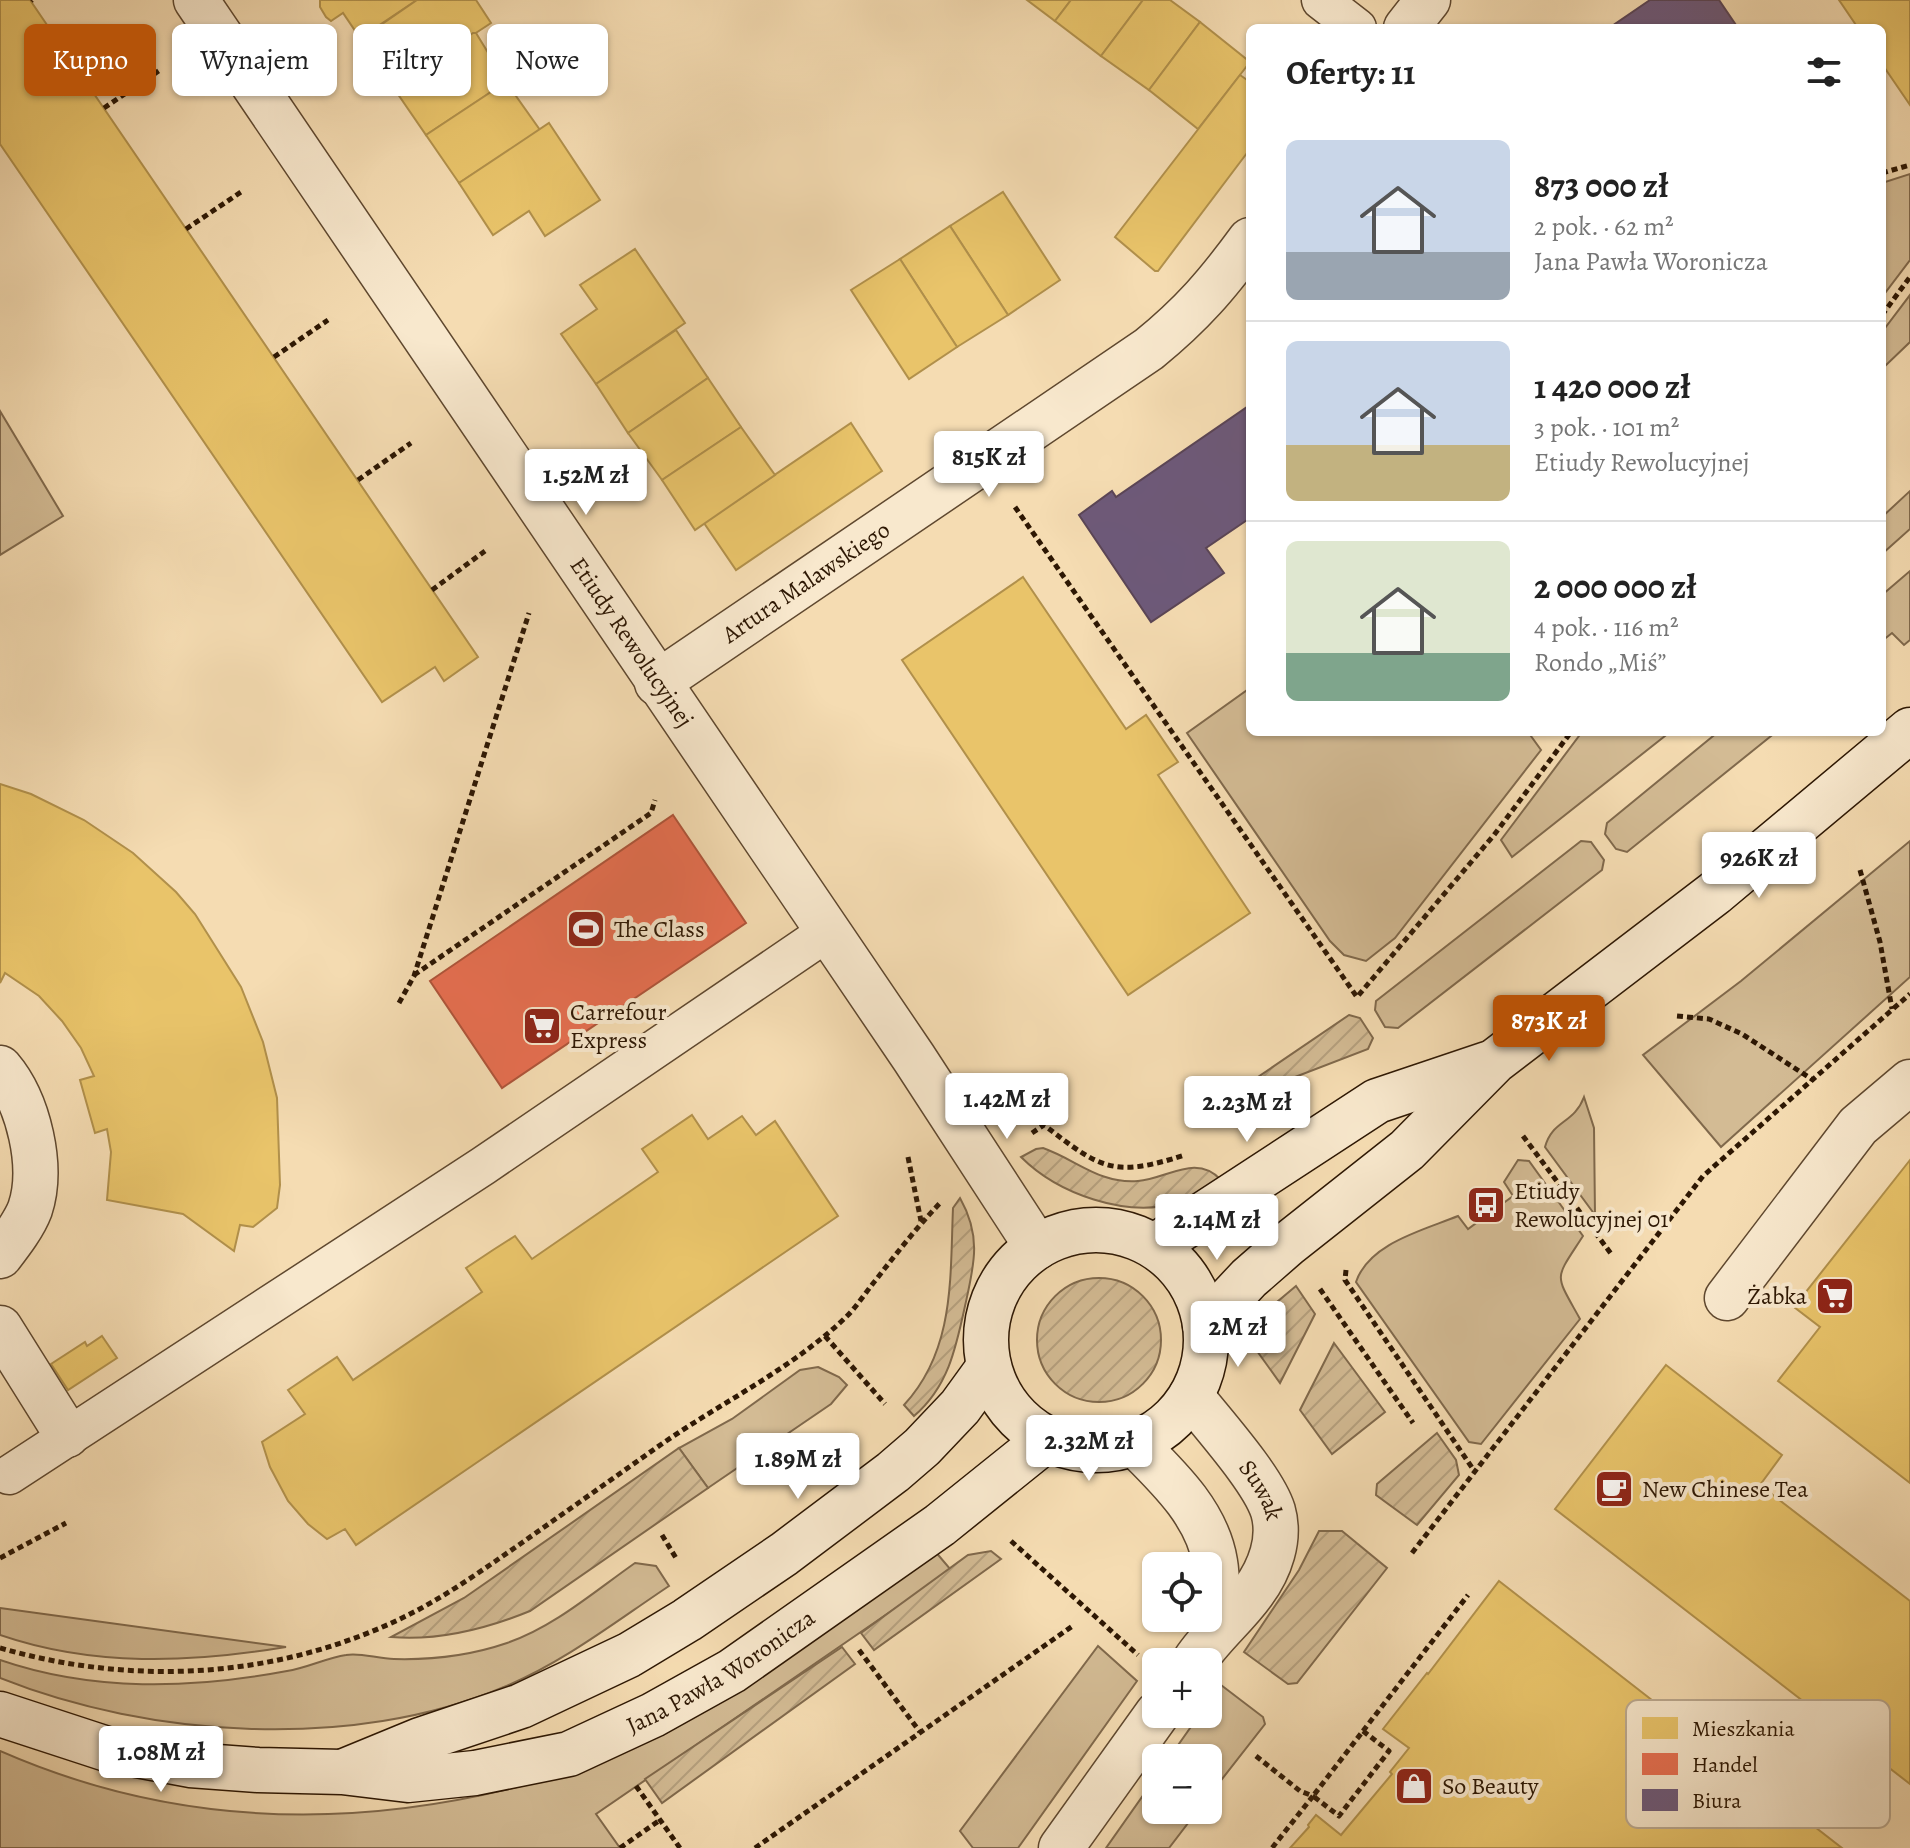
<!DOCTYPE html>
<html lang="pl">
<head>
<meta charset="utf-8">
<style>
  :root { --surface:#fff; --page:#f6f6f6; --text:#222; --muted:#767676; --line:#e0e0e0; --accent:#b45309 }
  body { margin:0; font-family:Alegreya,serif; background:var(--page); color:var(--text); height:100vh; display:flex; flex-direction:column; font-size:30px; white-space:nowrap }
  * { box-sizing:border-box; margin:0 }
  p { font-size:26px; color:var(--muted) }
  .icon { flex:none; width:44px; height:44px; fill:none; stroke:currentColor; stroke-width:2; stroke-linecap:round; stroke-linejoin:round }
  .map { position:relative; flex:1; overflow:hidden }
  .sheet { position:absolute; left:1246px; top:24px; width:640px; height:712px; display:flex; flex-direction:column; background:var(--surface); border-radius:12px; box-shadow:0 2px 6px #0004 }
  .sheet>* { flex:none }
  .hud { position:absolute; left:24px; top:24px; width:760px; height:72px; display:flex; gap:16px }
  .fabs { position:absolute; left:1142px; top:1552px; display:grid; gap:16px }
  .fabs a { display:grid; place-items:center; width:80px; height:80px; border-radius:12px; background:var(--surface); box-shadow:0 2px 6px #0004; font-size:40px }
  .price { position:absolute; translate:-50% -68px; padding:0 18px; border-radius:8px; background:#fff; color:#222; font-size:26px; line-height:52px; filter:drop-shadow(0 2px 4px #0008) }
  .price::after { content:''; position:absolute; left:50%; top:48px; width:24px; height:18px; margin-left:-12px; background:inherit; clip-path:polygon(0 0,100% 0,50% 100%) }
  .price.selected { background:var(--accent); color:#fff }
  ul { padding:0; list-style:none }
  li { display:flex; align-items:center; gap:24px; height:200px; padding:0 40px }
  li+li { border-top:2px solid var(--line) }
  li span { display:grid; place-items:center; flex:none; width:224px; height:160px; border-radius:12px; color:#555 }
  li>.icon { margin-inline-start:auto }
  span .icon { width:96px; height:96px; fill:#fffc; stroke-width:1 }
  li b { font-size:34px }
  h2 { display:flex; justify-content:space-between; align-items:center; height:96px; padding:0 40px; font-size:34px }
  .tag { padding:0 28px; border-radius:12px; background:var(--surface); box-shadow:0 2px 6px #0004; font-size:28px; line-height:72px }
  .tag.selected { background:var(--accent); color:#fff }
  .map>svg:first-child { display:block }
  .green { fill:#d3bb94; stroke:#80694c; stroke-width:2 }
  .garden { fill:url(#garden-furrows); stroke:#80694c; stroke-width:2 }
  .homes { fill:#e9c46a; stroke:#b1904b; stroke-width:2 }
  .shops { fill:#e76f51; stroke:#af553a; stroke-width:2 }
  .offices { fill:#6d597a; stroke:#5a4556; stroke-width:2 }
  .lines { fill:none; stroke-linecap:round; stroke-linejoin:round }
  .lane-casing { stroke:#5f482f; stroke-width:41 }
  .street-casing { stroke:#5f482f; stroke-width:47 }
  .secondary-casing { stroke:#2d1703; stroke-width:47 }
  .path { stroke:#2d1703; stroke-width:5; stroke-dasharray:6 4; stroke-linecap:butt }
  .lane { stroke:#f8e8cd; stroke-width:38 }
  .street { stroke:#f8e8cd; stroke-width:44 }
  .secondary { stroke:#f8e8cd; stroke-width:44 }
  .labels { text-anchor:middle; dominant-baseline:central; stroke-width:8; stroke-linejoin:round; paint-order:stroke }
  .street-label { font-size:24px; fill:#2d1703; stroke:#f8e8cd }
  .poi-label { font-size:24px; fill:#2d1703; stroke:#f8e8cd; text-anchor:start }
  .key { fill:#f8e8cd; stroke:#bba990; stroke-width:2 }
  .key-label { font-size:22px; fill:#2d1703 }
</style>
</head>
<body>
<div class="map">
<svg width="1910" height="1848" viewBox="0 0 1910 1848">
  <defs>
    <pattern id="garden-furrows" width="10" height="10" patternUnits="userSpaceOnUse" patternTransform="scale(2)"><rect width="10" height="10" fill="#d3bb94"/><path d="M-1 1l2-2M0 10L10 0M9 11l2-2" fill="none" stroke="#b5a07e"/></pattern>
  </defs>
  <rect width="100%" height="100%" fill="#f5dcb2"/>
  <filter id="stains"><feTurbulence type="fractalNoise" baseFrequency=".0025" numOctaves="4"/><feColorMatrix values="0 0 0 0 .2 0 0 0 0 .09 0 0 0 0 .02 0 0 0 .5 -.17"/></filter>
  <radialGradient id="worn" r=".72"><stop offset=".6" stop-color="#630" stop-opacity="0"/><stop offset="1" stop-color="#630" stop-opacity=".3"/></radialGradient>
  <g class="green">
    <path d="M 1910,174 L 1910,260 L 1882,297 L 1882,183 Z"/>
    <path d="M 1910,295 L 1910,342 L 1882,369 L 1882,332 Z"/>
    <path d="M 0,411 L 63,516 L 0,555 Z"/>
    <path d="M 1910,491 L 1910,529 L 1882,554 L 1882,517 Z"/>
    <path d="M 1910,571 L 1910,640 L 1904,645 L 1892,633 L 1882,641 L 1882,595 Z"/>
    <path d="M 1250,688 L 1250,732 L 1528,732 L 1541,750 L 1395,938 L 1366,961 L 1344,955 L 1330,941 L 1187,733 Z"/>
    <path d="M 1582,732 L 1670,732 L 1512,857 L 1501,840 Z"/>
    <path d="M 1718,732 L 1776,732 L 1627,852 L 1616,849 L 1605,834 L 1607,823 Z"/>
    <path d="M 1581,841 L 1591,842 L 1604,860 L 1602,870 L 1398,1028 L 1385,1027 L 1375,1010 L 1376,1001 Z"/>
    <path d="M 1910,841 L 1910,977 L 1721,1147 L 1643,1055 L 1741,981 Z"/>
    <path d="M 1584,1097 L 1594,1128 L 1595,1215 L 1545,1147 C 1552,1120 1574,1124 1584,1097 Z"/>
    <path d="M 1518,1160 L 1529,1161 L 1583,1236 C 1554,1281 1554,1272 1580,1319 L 1481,1444 L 1469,1442 L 1356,1282 C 1369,1243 1424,1230 1458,1216 L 1468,1229 L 1513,1196 L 1504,1182 Z"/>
    <path d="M 818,1367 L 839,1377 L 847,1385 L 831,1404 L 708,1488 L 679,1448 L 732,1419 L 800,1370 Z"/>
    <path d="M 934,1550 L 951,1570 L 596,1814 L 620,1848 L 0,1848 L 0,1751 C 171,1826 347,1831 525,1785 Z"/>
    <path d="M 635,1563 L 656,1566 L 669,1586 C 615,1622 564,1662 504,1687 C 353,1751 150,1738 0,1678 L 0,1660 C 93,1692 191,1689 287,1671 C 307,1668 326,1658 346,1655 C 360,1652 378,1659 394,1659 C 431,1660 472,1655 507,1643 C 554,1627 595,1591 635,1563 Z"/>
    <path d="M 0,1608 L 286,1647 C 190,1663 93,1667 0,1635 Z"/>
    <path d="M 1098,1646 L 1137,1681 L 1018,1848 L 973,1848 L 960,1831 Z"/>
    <path d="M 1221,1685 L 1263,1717 L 1265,1724 L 1208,1797 L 1208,1758 L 1169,1758 L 1200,1714 L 1208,1714 L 1208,1703 Z"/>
    <path d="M 1156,1777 L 1156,1810 L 1198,1810 L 1169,1848 L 1106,1848 Z"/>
  </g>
  <g class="garden">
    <path d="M 1349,1015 L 1360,1018 L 1373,1038 L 1368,1049 L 1256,1092 L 1255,1079 Z"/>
    <path d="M 1043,1148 C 1077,1160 1099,1184 1138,1181 C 1167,1179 1196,1153 1221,1180 C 1207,1189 1193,1198 1177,1203 C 1126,1218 1058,1194 1021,1157 L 1036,1149 Z"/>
    <path d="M 960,1198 C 982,1237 974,1265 965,1306 C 956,1348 948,1387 914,1416 L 904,1405 C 955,1350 950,1278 953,1208 Z"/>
    <circle cx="1099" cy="1340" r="62"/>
    <path d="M 1296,1286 L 1315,1314 L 1280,1383 L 1247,1337 L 1265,1312 Z"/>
    <path d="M 1334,1343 L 1385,1412 L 1332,1454 L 1300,1410 Z"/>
    <path d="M 1437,1433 L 1456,1460 L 1459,1475 L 1417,1525 L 1376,1495 L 1377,1484 Z"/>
    <path d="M 679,1448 L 708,1488 L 530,1611 C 486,1629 438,1641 391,1637 L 464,1598 Z"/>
    <path d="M 1319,1531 L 1342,1531 L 1387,1568 L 1297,1683 L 1288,1684 L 1244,1652 L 1299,1570 Z"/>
    <path d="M 991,1551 L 1001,1559 L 874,1650 L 861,1633 L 968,1555 Z"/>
    <path d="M 842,1647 L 855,1664 L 662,1803 L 645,1779 Z"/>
  </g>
  <g class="homes">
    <path d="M 0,0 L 30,0 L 478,657 L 444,681 L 435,667 L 382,702 L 0,144 Z"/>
    <path d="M 320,0 L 417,0 L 360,38 L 343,13 L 331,21 L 326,17 L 320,7 Z"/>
    <path d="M 417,0 L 476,0 L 491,23 L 392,88 L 359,40 Z"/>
    <path d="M 1027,0 L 1071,0 L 1055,21 Z"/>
    <path d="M 1071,0 L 1143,0 L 1101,56 L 1055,21 Z"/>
    <path d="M 1143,0 L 1170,0 L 1200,22 L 1149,90 L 1101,56 Z"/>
    <path d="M 1839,0 L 1910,0 L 1910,105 L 1882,64 L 1882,28 L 1858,28 Z"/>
    <path d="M 1200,22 L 1250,62 L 1198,129 L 1149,90 Z"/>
    <path d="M 473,33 L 476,33 L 506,82 L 426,135 L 393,87 Z"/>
    <path d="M 1240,75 L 1250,82 L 1250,149 L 1158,271 L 1155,271 L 1115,237 Z"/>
    <path d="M 506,82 L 540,130 L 459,183 L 426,135 Z"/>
    <path d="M 549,123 L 600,200 L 545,236 L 529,211 L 493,235 L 459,183 Z"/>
    <path d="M 1003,192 L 1060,280 L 1008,315 L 950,226 Z"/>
    <path d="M 950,226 L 1008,315 L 957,347 L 900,259 Z"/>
    <path d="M 635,249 L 685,323 L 596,384 L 561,334 L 597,309 L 580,285 Z"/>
    <path d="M 900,259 L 957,347 L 909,379 L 851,290 Z"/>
    <path d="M 676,330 L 708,378 L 628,433 L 596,384 Z"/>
    <path d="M 708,378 L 741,427 L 662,480 L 628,433 Z"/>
    <path d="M 851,423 L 882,471 L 736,570 L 704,523 Z"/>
    <path d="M 741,427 L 775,475 L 695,530 L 662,480 Z"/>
    <path d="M 1023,577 L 1126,729 L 1146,715 L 1178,762 L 1158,775 L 1250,913 L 1128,995 L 902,660 Z"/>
    <path d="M 0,784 L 31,794 L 84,820 L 133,853 L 176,892 L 195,914 L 241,987 L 263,1042 L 277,1098 L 280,1185 L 277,1208 L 253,1227 L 240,1225 L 234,1251 L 183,1214 L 107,1200 L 111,1152 L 107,1129 L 95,1133 L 80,1080 L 94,1076 L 81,1048 L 62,1021 L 39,996 L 5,973 L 0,983 Z"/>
    <path d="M 692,1115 L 708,1139 L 742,1116 L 756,1135 L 775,1121 L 838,1216 L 356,1545 L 345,1529 L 327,1539 L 308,1524 L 288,1501 L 270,1467 L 262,1442 L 305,1414 L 288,1390 L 337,1357 L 353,1380 L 482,1292 L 466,1268 L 493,1250 L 515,1236 L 532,1259 L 658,1172 L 642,1149 Z"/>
    <path d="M 1910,1160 L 1910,1483 L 1778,1381 L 1820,1327 L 1794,1307 Z"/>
    <path d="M 102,1336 L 117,1358 L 68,1390 L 51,1364 L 85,1342 L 87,1346 Z"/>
    <path d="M 1666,1365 L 1782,1455 L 1760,1485 L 1910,1601 L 1910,1784 L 1555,1509 Z"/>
    <path d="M 1499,1581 L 1648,1697 L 1842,1848 L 1290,1848 L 1309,1827 L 1308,1825 L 1316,1815 L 1341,1835 L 1392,1774 L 1390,1772 L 1409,1748 L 1383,1729 L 1427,1673 L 1428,1674 Z"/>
  </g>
  <path class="shops" d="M 673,815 L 746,923 L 502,1088 L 430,981 Z"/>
  <g class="offices">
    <path d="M 1650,0 L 1719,0 L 1738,28 L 1609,28 Z"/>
    <path d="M 1250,405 L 1250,518 L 1206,548 L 1224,573 L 1151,622 L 1079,515 L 1112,491 L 1116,497 Z"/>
  </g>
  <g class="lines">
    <defs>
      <g id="lane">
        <path d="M 1321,0 L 1357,28"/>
        <path d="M 9,1475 L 483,1166 L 827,932"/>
      </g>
      <g id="street">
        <path id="s1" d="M 196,0 L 914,1058 L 1037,1247"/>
        <path d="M 1406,28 L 1428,0"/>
        <path id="s2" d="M 657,683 L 1149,349 C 1192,314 1217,285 1250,240"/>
        <path d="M 0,1068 C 29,1102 44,1167 30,1209 C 24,1225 10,1243 0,1256"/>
        <path d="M 1727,1298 L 1858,1126 L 1910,1082"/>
        <path d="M 0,1328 L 67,1435"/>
        <path id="s3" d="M 1191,1396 C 1213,1424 1263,1479 1273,1511 C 1281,1539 1270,1569 1253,1592 C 1235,1617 1211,1636 1194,1662"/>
        <path d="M 1134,1443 C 1167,1476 1207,1513 1215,1562 C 1219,1584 1216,1609 1216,1632"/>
        <path d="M 1061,1848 L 1157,1714"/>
      </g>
      <g id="secondary">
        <circle cx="1096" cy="1340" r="110"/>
        <path d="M 1155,1246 L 1377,1101 L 1487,1064"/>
        <path d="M 1205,1325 L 1249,1278 L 1288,1244 L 1407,1150 L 1495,1061 L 1715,893 L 1910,730"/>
        <path id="s4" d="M 0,1714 L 110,1750 L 190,1765 L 258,1770 L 342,1772 L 408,1780 L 475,1773 L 569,1754 L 653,1715 L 732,1671 L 940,1525 L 1047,1439"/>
        <path d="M 347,1770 L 420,1740 L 521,1706 L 629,1655 L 687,1620 L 784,1554 L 893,1472 L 922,1447 L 960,1407 L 989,1367"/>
      </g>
    </defs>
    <use href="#lane" class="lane-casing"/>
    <use href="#street" class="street-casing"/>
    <use href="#secondary" class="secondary-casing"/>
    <g class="path">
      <path d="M 31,1 L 32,0"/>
      <path d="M 104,108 L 160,70"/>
      <path d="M 1882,173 L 1910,165"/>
      <path d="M 186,229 L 241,192"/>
      <path d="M 1882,315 L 1910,277"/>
      <path d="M 274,357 L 328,320"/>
      <path d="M 358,480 L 411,443"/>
      <path d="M 1015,507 L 1357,997 L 1494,835 L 1571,732"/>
      <path d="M 432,590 L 485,551"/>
      <path d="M 1860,870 L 1880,942 L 1892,1009"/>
      <path d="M 414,975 L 651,813 L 655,800"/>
      <path d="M 399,1003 L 414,976 L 529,613"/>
      <path d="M 1677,1016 L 1709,1019 L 1742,1034 L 1813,1080"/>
      <path d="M 1000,1083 L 1022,1095 L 1044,1125"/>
      <path d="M 1032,1133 L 1044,1125 C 1101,1169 1113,1178 1185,1155"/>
      <path d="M 1523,1136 L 1612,1255"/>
      <path d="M 908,1157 L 921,1221"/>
      <path d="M 1346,1270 L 1345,1280 L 1475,1472"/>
      <path d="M 1320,1289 L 1413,1423"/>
      <path d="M 825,1336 L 885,1404"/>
      <path d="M 662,1535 L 676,1558"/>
      <path d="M 1011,1541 L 1138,1655"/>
      <path d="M 1412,1553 L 1703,1176 L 1910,994"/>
      <path d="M 0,1558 L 66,1523"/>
      <path d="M 0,1648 C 133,1686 274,1679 400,1619 C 444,1598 484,1569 523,1542 C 567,1511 612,1479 656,1448 C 718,1404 789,1371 845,1318 C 856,1308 865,1293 875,1281 C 896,1254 917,1227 941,1202"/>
      <path d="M 859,1650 L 920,1732"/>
      <path d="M 1363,1731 L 1389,1751 L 1339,1816 L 1313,1796 Z"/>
      <path d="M 1363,1731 L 1468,1595"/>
      <path d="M 1256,1756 L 1300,1791 L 1313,1796 L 1272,1848"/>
      <path d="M 636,1786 L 680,1848"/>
      <path d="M 620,1848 L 660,1820"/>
      <path d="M 755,1848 L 1074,1625"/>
    </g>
    <use href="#lane" class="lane"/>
    <use href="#street" class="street"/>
    <use href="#secondary" class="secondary"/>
  </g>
  <defs>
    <symbol id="stadium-square" viewBox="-11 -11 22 22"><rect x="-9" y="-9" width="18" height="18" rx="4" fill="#8f2418" stroke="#f8e8cd"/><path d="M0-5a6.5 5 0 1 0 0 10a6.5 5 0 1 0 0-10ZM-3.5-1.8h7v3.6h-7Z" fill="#fff"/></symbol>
    <symbol id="supermarket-square" viewBox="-11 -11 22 22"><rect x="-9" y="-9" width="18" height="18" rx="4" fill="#8f2418" stroke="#f8e8cd"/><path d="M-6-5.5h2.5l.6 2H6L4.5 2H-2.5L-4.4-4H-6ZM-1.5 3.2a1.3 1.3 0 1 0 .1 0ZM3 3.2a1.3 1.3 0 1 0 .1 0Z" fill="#fff"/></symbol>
    <symbol id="bus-square" viewBox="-11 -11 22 22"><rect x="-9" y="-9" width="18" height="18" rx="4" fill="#8f2418" stroke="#f8e8cd"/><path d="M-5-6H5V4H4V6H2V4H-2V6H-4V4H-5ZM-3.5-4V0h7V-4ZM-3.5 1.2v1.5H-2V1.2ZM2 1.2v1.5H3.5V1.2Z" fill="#fff"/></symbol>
    <symbol id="cafe-square" viewBox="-11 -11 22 22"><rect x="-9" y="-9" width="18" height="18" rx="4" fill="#8f2418" stroke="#f8e8cd"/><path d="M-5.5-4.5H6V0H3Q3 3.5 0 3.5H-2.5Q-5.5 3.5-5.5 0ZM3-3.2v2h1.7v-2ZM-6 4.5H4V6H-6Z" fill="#fff"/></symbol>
    <symbol id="shop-square" viewBox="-11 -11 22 22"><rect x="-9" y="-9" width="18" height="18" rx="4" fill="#8f2418" stroke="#f8e8cd"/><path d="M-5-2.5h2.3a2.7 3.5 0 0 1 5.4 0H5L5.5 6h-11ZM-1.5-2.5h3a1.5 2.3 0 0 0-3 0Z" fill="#fff"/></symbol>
  </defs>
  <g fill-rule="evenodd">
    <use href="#stadium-square" x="564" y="907" width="44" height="44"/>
    <use href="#supermarket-square" x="520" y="1004" width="44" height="44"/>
    <use href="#bus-square" x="1464" y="1183" width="44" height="44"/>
    <use href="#supermarket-square" x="1813" y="1274" width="44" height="44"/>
    <use href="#cafe-square" x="1592" y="1467" width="44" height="44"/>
    <use href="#shop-square" x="1392" y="1764" width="44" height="44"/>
  </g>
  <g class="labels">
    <g class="street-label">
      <text stroke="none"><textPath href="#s2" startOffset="180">Artura Malawskiego</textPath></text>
      <text stroke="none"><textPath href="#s1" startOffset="776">Etiudy Rewolucyjnej</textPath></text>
      <text stroke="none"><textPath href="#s3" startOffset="118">Suwak</textPath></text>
      <text stroke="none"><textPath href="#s4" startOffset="752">Jana Pawła Woronicza</textPath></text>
    </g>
    <g class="poi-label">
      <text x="614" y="929">The Class</text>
      <text x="570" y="1012">Carrefour<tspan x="570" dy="28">Express</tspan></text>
      <text x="1514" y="1191">Etiudy<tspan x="1514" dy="28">Rewolucyjnej 01</tspan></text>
      <text x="1807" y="1296" text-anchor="end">Żabka</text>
      <text x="1642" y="1489">New Chinese Tea</text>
      <text x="1442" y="1786">So Beauty</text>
    </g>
  </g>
  <rect x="1626" y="1700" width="264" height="128" rx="12" class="key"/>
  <rect x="1642" y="1717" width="36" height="22" fill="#e9c46a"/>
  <rect x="1642" y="1753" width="36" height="22" fill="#e76f51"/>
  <rect x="1642" y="1789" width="36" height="22" fill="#6d597a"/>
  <g class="key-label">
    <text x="1692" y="1736">Mieszkania</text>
    <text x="1692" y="1772">Handel</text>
    <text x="1692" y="1808">Biura</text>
  </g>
  <rect width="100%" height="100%" filter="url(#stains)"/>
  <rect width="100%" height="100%" fill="url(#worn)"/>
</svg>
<div class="fabs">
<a><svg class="icon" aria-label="locate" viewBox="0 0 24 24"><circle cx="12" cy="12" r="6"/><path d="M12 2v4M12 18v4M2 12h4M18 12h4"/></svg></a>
<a>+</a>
<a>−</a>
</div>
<b class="price" style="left:989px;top:499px">815K zł</b>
<b class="price" style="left:586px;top:517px">1.52M zł</b>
<b class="price" style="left:1759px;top:900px">926K zł</b>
<b class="price selected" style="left:1549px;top:1063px">873K zł</b>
<b class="price" style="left:1007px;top:1141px">1.42M zł</b>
<b class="price" style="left:1247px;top:1144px">2.23M zł</b>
<b class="price" style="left:1217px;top:1262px">2.14M zł</b>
<b class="price" style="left:1238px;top:1369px">2M zł</b>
<b class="price" style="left:1089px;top:1483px">2.32M zł</b>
<b class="price" style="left:798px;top:1501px">1.89M zł</b>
<b class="price" style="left:161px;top:1794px">1.08M zł</b>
<div class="hud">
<a class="tag selected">Kupno</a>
<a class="tag">Wynajem</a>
<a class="tag">Filtry</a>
<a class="tag">Nowe</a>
</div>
<section class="sheet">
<h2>Oferty: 11<svg class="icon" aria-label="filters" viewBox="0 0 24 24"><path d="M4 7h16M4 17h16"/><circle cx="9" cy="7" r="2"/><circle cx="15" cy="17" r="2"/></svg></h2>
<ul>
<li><span style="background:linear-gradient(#c9d6e8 70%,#9aa5b1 0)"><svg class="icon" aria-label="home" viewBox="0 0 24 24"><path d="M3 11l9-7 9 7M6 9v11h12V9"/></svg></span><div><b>873 000 zł</b><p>2 pok. · 62 m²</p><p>Jana Pawła Woronicza</p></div></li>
<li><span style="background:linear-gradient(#c9d6e8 65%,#c2b280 0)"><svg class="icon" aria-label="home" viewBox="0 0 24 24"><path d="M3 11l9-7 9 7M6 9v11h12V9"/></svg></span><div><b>1 420 000 zł</b><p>3 pok. · 101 m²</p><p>Etiudy Rewolucyjnej</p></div></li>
<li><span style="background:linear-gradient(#dfe7d0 70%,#7fa58c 0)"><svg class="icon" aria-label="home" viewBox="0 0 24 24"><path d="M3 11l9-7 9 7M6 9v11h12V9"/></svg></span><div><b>2 000 000 zł</b><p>4 pok. · 116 m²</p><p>Rondo „Miś”</p></div></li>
</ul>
</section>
</div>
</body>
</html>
